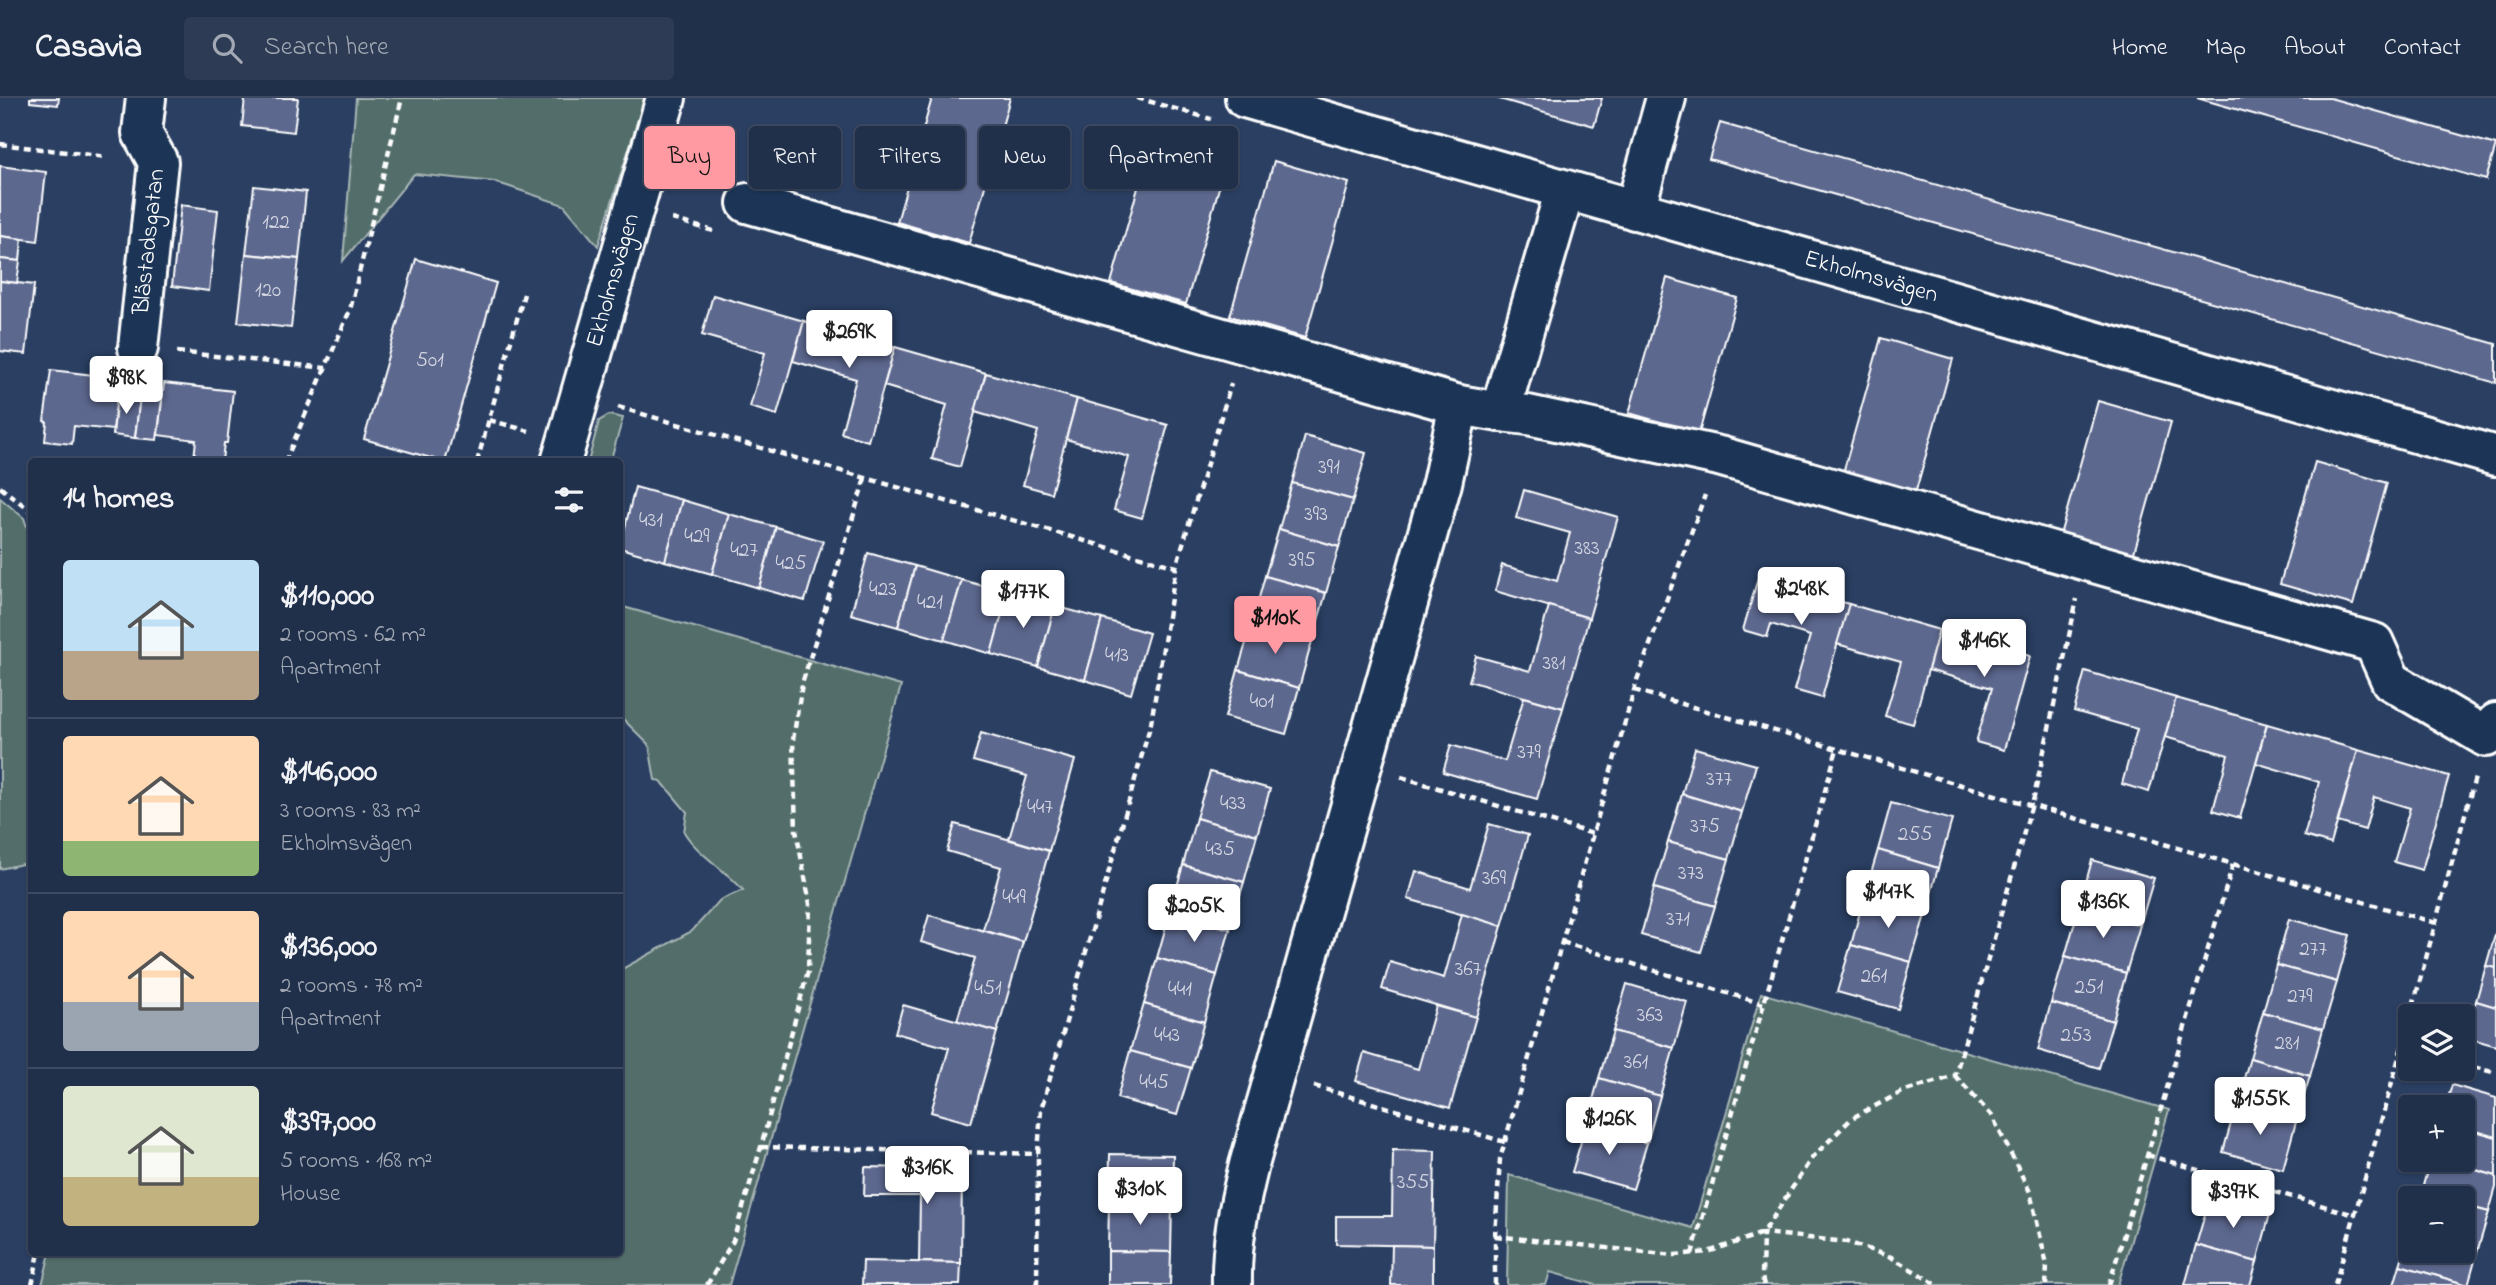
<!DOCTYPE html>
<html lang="en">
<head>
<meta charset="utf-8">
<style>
  :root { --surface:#202f4a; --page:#2d3b54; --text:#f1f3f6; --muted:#a2a9b5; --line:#3d4a62; --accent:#ff9aa2 }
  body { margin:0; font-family:"Indie Flower",sans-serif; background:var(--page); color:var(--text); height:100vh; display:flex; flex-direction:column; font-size:26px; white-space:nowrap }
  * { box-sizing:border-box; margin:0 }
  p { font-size:23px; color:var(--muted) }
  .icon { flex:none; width:38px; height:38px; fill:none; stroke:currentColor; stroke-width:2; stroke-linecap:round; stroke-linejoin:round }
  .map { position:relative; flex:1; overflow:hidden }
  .sheet { position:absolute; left:28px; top:360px; width:595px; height:798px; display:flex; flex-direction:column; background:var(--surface); border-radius:7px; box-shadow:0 2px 5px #0004,0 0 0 2px var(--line) }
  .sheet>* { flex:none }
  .guide { position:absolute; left:644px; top:28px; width:665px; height:63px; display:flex; gap:14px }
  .controls { position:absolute; left:2398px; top:906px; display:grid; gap:14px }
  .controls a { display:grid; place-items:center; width:77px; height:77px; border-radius:7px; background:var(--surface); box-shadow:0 2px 5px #0004,0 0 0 2px var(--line); font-size:35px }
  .price { position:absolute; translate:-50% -60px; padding:0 16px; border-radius:7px; background:#fff; color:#222; font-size:23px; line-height:46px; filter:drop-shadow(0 2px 4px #0008) }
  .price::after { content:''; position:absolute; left:50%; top:42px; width:21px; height:16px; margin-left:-10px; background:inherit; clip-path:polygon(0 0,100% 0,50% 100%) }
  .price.selected { background:var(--accent); color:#111 }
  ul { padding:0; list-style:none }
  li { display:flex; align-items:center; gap:21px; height:175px; padding:0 35px }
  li+li { border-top:2px solid var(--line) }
  li span { display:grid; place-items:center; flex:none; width:196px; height:140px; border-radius:7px; color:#555 }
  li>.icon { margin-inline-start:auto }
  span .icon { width:84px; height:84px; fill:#fffc; stroke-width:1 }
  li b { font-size:30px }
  h2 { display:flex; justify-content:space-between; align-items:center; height:84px; padding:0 35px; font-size:30px }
  .chip { padding:0 24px; border-radius:7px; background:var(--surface); box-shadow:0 2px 5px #0004,0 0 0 2px var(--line); font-size:24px; line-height:63px }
  .chip.selected { background:var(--accent); color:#111 }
  header { display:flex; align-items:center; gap:42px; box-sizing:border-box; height:98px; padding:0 35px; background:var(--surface); border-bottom:2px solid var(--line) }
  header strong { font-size:33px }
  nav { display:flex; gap:38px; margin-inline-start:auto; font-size:24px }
  .search { width:490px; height:63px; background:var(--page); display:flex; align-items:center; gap:18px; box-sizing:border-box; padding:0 24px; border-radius:7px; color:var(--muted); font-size:26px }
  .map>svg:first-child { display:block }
  .green { fill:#526e6b; stroke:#a8b6b5; stroke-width:2 }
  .building { fill:#5d688f; stroke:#fff; stroke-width:2 }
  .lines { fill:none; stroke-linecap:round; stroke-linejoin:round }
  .minor-casing { stroke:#fff; stroke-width:44 }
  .path { stroke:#fff; stroke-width:4.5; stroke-dasharray:7 5; stroke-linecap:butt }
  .minor { stroke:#1d3557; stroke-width:38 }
  .labels { text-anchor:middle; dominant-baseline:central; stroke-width:6; stroke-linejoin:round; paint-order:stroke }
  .number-label { font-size:21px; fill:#d6d9e3 }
  .street-label { font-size:24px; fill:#fff; stroke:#1d3557 }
</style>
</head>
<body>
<header>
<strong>Casavia</strong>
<div class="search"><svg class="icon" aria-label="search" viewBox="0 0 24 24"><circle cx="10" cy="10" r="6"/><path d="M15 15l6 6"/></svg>Search here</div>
<nav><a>Home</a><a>Map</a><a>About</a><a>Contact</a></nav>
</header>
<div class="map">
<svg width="2496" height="1187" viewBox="0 0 2496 1187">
  <rect width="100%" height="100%" fill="#2a3f62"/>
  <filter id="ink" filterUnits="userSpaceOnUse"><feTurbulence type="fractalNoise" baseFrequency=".0143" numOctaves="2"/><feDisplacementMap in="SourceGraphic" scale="14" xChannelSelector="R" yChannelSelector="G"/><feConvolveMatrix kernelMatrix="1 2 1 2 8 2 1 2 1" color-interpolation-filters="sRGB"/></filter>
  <g filter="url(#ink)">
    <g class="green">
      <path d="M 356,0 L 645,0 L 598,148 L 564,107 L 495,84 L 414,76 L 343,163 Z"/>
      <path d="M 609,317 L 623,320 L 610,364 L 588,364 L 599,323 Z"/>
      <path d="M 0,400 L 24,420 L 32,444 L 31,764 L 0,771 Z"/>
      <path d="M 620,508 L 901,588 L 729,1187 L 42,1187 L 50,1155 L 620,1155 L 620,872 L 692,833 L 720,802 L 743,792 C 725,771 698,757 684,734 L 687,714 L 661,683 L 655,682 L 649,647 L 620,618 Z"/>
      <path d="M 1761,895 L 2169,1012 L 2118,1187 L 1596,1187 L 1550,1174 L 1546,1187 L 1507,1187 L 1509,1077 L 1693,1130 Z"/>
    </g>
    <g class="building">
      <path d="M 30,0 L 59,0 L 58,7 L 30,4 Z"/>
      <path d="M 245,0 L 298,0 L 294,34 L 242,28 Z"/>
      <path d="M 932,0 L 1010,0 L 969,145 L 897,124 Z"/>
      <path d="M 1496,0 L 1602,0 L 1594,28 Z"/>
      <path d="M 2197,0 L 2330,0 L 2496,47 L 2486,82 Z"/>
      <path d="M 1720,25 L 2496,246 L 2496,285 L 1709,61 Z"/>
      <path d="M 1155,30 L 1230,51 L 1186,206 L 1111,185 Z"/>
      <path d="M 1274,63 L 1349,85 L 1305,240 L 1230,218 Z"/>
      <path d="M 0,68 L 46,74 L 38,143 L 0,138 Z"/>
      <path d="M 254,88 L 306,94 L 299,161 L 246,156 Z"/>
      <path d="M 181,107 L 218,112 L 209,193 L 172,188 Z"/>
      <path d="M 0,138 L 22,141 L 20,163 L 0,161 Z"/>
      <path d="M 246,156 L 299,161 L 291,230 L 238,224 Z"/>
      <path d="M 0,161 L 20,163 L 17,185 L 0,183 Z"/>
      <path d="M 416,161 L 496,185 L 445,364 L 364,341 Z"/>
      <path d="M 1667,180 L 1737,200 L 1699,335 L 1629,315 Z"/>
      <path d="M 0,183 L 34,187 L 26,256 L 0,253 Z"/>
      <path d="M 713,197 L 804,223 L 777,317 L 750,309 L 765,255 L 702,237 Z"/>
      <path d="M 804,223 L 895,249 L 868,343 L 841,335 L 856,281 L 793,263 Z"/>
      <path d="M 1881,240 L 1953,261 L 1915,396 L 1843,375 Z"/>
      <path d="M 895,249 L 986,275 L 960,369 L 932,361 L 947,307 L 884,288 Z"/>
      <path d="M 51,272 L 119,280 L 113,332 L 74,328 L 72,346 L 45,343 L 47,324 L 44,323 Z"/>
      <path d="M 986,275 L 1077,301 L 1051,395 L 1023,387 L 1038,333 L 975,314 Z"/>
      <path d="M 164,285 L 233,293 L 227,345 L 224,345 L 222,363 L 194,360 L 196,342 L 158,337 Z"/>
      <path d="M 117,297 L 140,299 L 135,340 L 113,337 Z"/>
      <path d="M 140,299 L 162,301 L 157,342 L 135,340 Z"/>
      <path d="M 1077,301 L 1168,327 L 1142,420 L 1114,412 L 1129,359 L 1066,341 Z"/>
      <path d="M 2098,303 L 2171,324 L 2133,458 L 2060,437 Z"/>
      <path d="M 1305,338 L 1366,355 L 1353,402 L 1292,385 Z"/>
      <path d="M 2315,364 L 2387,385 L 2353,507 L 2280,486 Z"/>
      <path d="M 1292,385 L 1353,402 L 1339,449 L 1279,431 Z"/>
      <path d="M 635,389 L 682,402 L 665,463 L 620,450 Z"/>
      <path d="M 1524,392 L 1618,419 L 1589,520 L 1495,493 L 1502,467 L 1557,483 L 1570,435 L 1516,420 Z"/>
      <path d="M 682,402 L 729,416 L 712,476 L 665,463 Z"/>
      <path d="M 729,416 L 776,429 L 759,490 L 712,476 Z"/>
      <path d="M 776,429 L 823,443 L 805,503 L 759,490 Z"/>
      <path d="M 1279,431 L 1339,449 L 1326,495 L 1265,478 Z"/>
      <path d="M 868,455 L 915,468 L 898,529 L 851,516 Z"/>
      <path d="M 915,468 L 962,482 L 944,542 L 898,529 Z"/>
      <path d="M 1265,478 L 1326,495 L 1312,543 L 1252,525 Z"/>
      <path d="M 1758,480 L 1849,506 L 1822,600 L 1794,592 L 1810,538 L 1771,526 L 1767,539 L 1743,532 Z"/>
      <path d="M 962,482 L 1008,495 L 991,556 L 944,542 Z"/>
      <path d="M 1008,495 L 1055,508 L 1038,569 L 991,556 Z"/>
      <path d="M 1849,506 L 1939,532 L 1913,626 L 1885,618 L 1901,564 L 1837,546 Z"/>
      <path d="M 1055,508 L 1102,521 L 1085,582 L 1038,569 Z"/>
      <path d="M 1549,508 L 1589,520 L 1563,610 L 1469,583 L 1476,558 L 1530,573 Z"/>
      <path d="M 1102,521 L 1149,535 L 1131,596 L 1085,582 Z"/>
      <path d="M 1252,525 L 1312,543 L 1299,590 L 1238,572 Z"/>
      <path d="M 1939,532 L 2030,558 L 2004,652 L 1976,644 L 1992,590 L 1928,572 Z"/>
      <path d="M 1238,572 L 1299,590 L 1286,636 L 1225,619 Z"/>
      <path d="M 2085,573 L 2176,600 L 2149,694 L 2122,686 L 2137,631 L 2074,613 Z"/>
      <path d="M 1524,599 L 1563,610 L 1537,701 L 1443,674 L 1451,647 L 1505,663 Z"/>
      <path d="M 2176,600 L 2267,626 L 2240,720 L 2213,712 L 2228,657 L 2165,639 Z"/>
      <path d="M 2267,626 L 2358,652 L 2331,746 L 2304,738 L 2319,684 L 2256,665 Z"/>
      <path d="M 981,635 L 1075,662 L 1049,753 L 1009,741 L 1027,678 L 973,663 Z"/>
      <path d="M 1695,650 L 1756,667 L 1742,714 L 1682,696 Z"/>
      <path d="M 2358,652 L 2449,678 L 2422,772 L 2394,764 L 2410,710 L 2374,699 L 2365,732 L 2338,724 Z"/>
      <path d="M 1210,674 L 1270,691 L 1257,737 L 1196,720 Z"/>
      <path d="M 1682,696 L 1742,714 L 1729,761 L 1668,744 Z"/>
      <path d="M 1891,705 L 1952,722 L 1938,770 L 1878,752 Z"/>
      <path d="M 1196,720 L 1257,737 L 1244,784 L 1183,767 Z"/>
      <path d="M 955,726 L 1049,753 L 1023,844 L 983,832 L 1001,769 L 947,753 Z"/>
      <path d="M 1489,726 L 1528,737 L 1502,828 L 1408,801 L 1416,773 L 1470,790 Z"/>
      <path d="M 1668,744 L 1729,761 L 1715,808 L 1654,790 Z"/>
      <path d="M 1878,752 L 1938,770 L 1925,817 L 1864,799 Z"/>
      <path d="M 2092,762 L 2154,780 L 2140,827 L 2079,810 Z"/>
      <path d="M 1183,767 L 1244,784 L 1230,831 L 1170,814 Z"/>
      <path d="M 1654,790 L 1715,808 L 1701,854 L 1641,837 Z"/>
      <path d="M 1864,799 L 1925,817 L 1911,864 L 1851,847 Z"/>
      <path d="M 2079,810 L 2140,827 L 2126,875 L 2065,858 Z"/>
      <path d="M 1170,814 L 1230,831 L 1217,877 L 1157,860 Z"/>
      <path d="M 1462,816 L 1502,828 L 1476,919 L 1382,891 L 1390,864 L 1444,880 Z"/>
      <path d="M 929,817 L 1023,844 L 997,934 L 957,923 L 975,860 L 921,844 Z"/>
      <path d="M 2289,821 L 2350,837 L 2337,884 L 2276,867 Z"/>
      <path d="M 2496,833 L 2496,870 L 2486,868 Z"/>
      <path d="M 1851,847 L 1911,864 L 1898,911 L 1837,894 Z"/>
      <path d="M 2065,858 L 2126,875 L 2113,923 L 2051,905 Z"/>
      <path d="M 1157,860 L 1217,877 L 1204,924 L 1144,906 Z"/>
      <path d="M 2276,867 L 2337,884 L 2323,931 L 2263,914 Z"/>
      <path d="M 2486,868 L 2496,870 L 2496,909 L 2476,903 Z"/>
      <path d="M 1627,886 L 1687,904 L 1674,950 L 1613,933 Z"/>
      <path d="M 2476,903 L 2496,909 L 2496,948 L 2465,939 Z"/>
      <path d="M 2051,905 L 2113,923 L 2099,970 L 2038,952 Z"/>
      <path d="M 1144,906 L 1204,924 L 1191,970 L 1130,953 Z"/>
      <path d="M 903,907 L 997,934 L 971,1025 L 931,1014 L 949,950 L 895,935 Z"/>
      <path d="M 1436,908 L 1476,919 L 1450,1010 L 1356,983 L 1364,955 L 1418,971 Z"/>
      <path d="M 2263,914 L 2323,931 L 2310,978 L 2250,960 Z"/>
      <path d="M 1613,933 L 1674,950 L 1660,998 L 1599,980 Z"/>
      <path d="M 1130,953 L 1191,970 L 1177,1017 L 1117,1000 Z"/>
      <path d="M 2250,960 L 2310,978 L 2296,1024 L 2236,1007 Z"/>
      <path d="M 1599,980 L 1660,998 L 1647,1045 L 1586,1027 Z"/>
      <path d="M 2452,987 L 2496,1000 L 2496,1039 L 2462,1029 L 2462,1010 L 2445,1010 Z"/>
      <path d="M 2236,1007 L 2296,1024 L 2283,1071 L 2223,1054 Z"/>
      <path d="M 1586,1027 L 1647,1045 L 1633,1091 L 1572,1074 Z"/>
      <path d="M 2462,1029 L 2496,1039 L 2496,1078 L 2442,1062 L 2462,1062 Z"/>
      <path d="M 1393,1052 L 1435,1053 L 1433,1148 L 1336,1146 L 1336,1118 L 1392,1118 Z"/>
      <path d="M 1110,1056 L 1173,1057 L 1172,1105 L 1109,1105 Z"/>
      <path d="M 2430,1062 L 2442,1062 L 2496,1078 L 2496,1089 L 2489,1114 L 2462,1107 L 2462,1101 L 2441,1101 L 2421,1095 Z"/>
      <path d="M 865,1069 L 962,1071 L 961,1165 L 919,1164 L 920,1098 L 864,1098 Z"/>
      <path d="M 2210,1099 L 2270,1116 L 2257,1164 L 2196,1147 Z"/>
      <path d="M 1109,1105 L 1172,1105 L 1171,1154 L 1108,1153 Z"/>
      <path d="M 2462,1107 L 2489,1114 L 2478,1151 L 2462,1146 Z"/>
      <path d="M 2410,1134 L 2410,1153 L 2462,1153 L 2462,1146 L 2478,1151 L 2468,1187 L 2400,1167 Z"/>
      <path d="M 1392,1147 L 1433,1148 L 1433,1187 L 1391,1187 Z"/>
      <path d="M 2196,1147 L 2257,1164 L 2250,1187 L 2185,1187 Z"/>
      <path d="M 1108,1153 L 1171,1154 L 1170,1187 L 1108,1187 Z"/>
      <path d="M 863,1163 L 961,1165 L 960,1187 L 862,1187 Z"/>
      <path d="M 2400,1167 L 2468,1187 L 2394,1187 Z"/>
    </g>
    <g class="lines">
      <defs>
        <g id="minor">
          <path id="s1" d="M 1245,0 L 2496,358"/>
          <path d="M 747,105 L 1459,307 L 1500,314 L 1565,92"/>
          <path d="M 1635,112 L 1666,0"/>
          <path id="s2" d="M 138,250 L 158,64 L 142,35 L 146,0"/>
          <path d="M 1500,314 L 1528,317 L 1719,358 L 2374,545 L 2391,583 L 2486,639 L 2496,625"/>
          <path id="s3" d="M 561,364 L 666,0"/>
          <path d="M 1232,1187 C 1231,1146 1239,1107 1249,1067 L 1442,385 L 1459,307"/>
        </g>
      </defs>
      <use href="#minor" class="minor-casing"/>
      <g class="path">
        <path d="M 1137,0 L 1211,21"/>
        <path d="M 0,46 L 107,59"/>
        <path d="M 672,121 L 717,134"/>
        <path d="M 177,254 L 326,270"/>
        <path d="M 618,309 L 1176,469 L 1231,286"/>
        <path d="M 489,322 L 529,333"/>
        <path d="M 285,364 L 350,212 L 402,0"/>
        <path d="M 477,364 L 524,196"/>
        <path d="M 0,389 L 32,414"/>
        <path d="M 1634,592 L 2436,825"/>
        <path d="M 1401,679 L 1593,736"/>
        <path d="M 1562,844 L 1763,906"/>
        <path d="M 2410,919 L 2476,676"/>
        <path d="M 2402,949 L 2410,951"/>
        <path d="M 2462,966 L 2496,975"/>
        <path d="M 1955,978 L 1992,1018 L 2030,1094 L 2047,1167 L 2046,1187"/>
        <path d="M 1314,988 L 1505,1044"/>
        <path d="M 761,1049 L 1038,1056"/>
        <path d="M 2147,1057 L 2355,1117"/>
        <path d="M 1495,1138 L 1674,1157 L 1708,1154 L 1763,1135 L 1811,1061 L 1852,1020 L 1902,994 L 1955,978 L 2034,699 L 2077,501"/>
        <path d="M 1692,1156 L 1837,651"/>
        <path d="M 32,1187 L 39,1155"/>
        <path d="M 707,1187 L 733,1143 L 761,1049 L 808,873 L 810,806 L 796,732 L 793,642 L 802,586 L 865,380"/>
        <path d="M 1037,1187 L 1038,1056 L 1041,1012 L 1151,625 L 1176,469"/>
        <path d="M 1495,1187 L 1495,1138 L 1500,1061 L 1637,582 L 1705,397"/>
        <path d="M 1764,1187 L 1762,1179 L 1763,1135 L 1847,1144 L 1891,1159 L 1937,1187"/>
        <path d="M 2109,1187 L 2233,766"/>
        <path d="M 2335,1187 L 2410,920"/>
      </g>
      <use href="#minor" class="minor"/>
    </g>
  </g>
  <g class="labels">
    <g class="number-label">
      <text x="276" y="125">122</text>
      <text x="268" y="193">120</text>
      <text x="430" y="263">501</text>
      <text x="1329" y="370">391</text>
      <text x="1316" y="417">393</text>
      <text x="651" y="423">431</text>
      <text x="697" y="439">429</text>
      <text x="1587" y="451">383</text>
      <text x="744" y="453">427</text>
      <text x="1302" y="463">395</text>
      <text x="791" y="466">425</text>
      <text x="883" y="492">423</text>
      <text x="930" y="505">421</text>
      <text x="1117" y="558">413</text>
      <text x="1554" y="566">381</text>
      <text x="1262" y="604">401</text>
      <text x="1529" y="655">379</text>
      <text x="1719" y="682">377</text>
      <text x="1233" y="706">433</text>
      <text x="1040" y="710">447</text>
      <text x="1705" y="729">375</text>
      <text x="1915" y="737">255</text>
      <text x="1220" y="752">435</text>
      <text x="1691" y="776">373</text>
      <text x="1494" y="781">369</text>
      <text x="1014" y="800">449</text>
      <text x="1678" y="822">371</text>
      <text x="2313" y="852">277</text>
      <text x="1468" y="872">367</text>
      <text x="1874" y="879">261</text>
      <text x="2089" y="890">251</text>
      <text x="988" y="891">451</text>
      <text x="1180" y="892">441</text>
      <text x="2300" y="899">279</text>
      <text x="1650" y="918">363</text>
      <text x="1167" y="938">443</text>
      <text x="2076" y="938">253</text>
      <text x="2287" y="946">281</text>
      <text x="1636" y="965">361</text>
      <text x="1154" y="985">445</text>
      <text x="1413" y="1085">355</text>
    </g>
    <g class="street-label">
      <text stroke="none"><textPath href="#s2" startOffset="107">Blästadsgatan</textPath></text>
      <text stroke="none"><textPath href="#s1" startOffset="651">Ekholmsvägen</textPath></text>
      <text stroke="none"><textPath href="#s3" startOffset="189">Ekholmsvägen</textPath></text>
    </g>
  </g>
</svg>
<div class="controls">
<a><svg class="icon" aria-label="layers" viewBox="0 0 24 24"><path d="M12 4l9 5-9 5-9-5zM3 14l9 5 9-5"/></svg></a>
<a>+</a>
<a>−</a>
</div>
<b class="price" style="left:849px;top:272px">$269K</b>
<b class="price" style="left:126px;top:318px">$98K</b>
<b class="price" style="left:1801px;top:529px">$248K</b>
<b class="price" style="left:1023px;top:532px">$177K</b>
<b class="price selected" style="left:1275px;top:558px">$110K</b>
<b class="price" style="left:1984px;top:581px">$146K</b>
<b class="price" style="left:1888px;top:832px">$147K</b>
<b class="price" style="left:2103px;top:842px">$136K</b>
<b class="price" style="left:1194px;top:846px">$205K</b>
<b class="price" style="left:2260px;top:1039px">$155K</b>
<b class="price" style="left:1609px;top:1059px">$126K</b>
<b class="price" style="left:927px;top:1108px">$316K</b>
<b class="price" style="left:1140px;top:1129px">$310K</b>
<b class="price" style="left:2233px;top:1132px">$397K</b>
<div class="guide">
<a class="chip selected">Buy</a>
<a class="chip">Rent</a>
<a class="chip">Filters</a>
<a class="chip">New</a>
<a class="chip">Apartment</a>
</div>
<section class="sheet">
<h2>14 homes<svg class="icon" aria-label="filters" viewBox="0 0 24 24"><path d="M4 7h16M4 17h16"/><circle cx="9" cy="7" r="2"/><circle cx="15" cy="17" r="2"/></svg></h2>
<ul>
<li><span style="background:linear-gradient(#bfe0f5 65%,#b9a48a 0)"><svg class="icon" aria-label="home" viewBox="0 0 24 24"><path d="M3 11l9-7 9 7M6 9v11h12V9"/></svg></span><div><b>$110,000</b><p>2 rooms · 62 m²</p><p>Apartment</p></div></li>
<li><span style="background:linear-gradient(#ffd9b3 75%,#8fb573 0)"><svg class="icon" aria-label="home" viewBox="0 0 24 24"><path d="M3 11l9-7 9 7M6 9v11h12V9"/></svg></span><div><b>$146,000</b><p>3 rooms · 83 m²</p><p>Ekholmsvägen</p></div></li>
<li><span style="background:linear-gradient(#ffd9b3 65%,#9aa5b1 0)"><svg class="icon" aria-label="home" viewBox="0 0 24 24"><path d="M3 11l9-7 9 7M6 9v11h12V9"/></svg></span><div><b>$136,000</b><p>2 rooms · 78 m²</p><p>Apartment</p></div></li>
<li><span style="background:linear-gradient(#dfe7d0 65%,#c2b280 0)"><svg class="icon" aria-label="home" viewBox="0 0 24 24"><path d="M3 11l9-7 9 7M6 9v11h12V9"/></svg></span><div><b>$397,000</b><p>5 rooms · 168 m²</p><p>House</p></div></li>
</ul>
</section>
</div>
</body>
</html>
